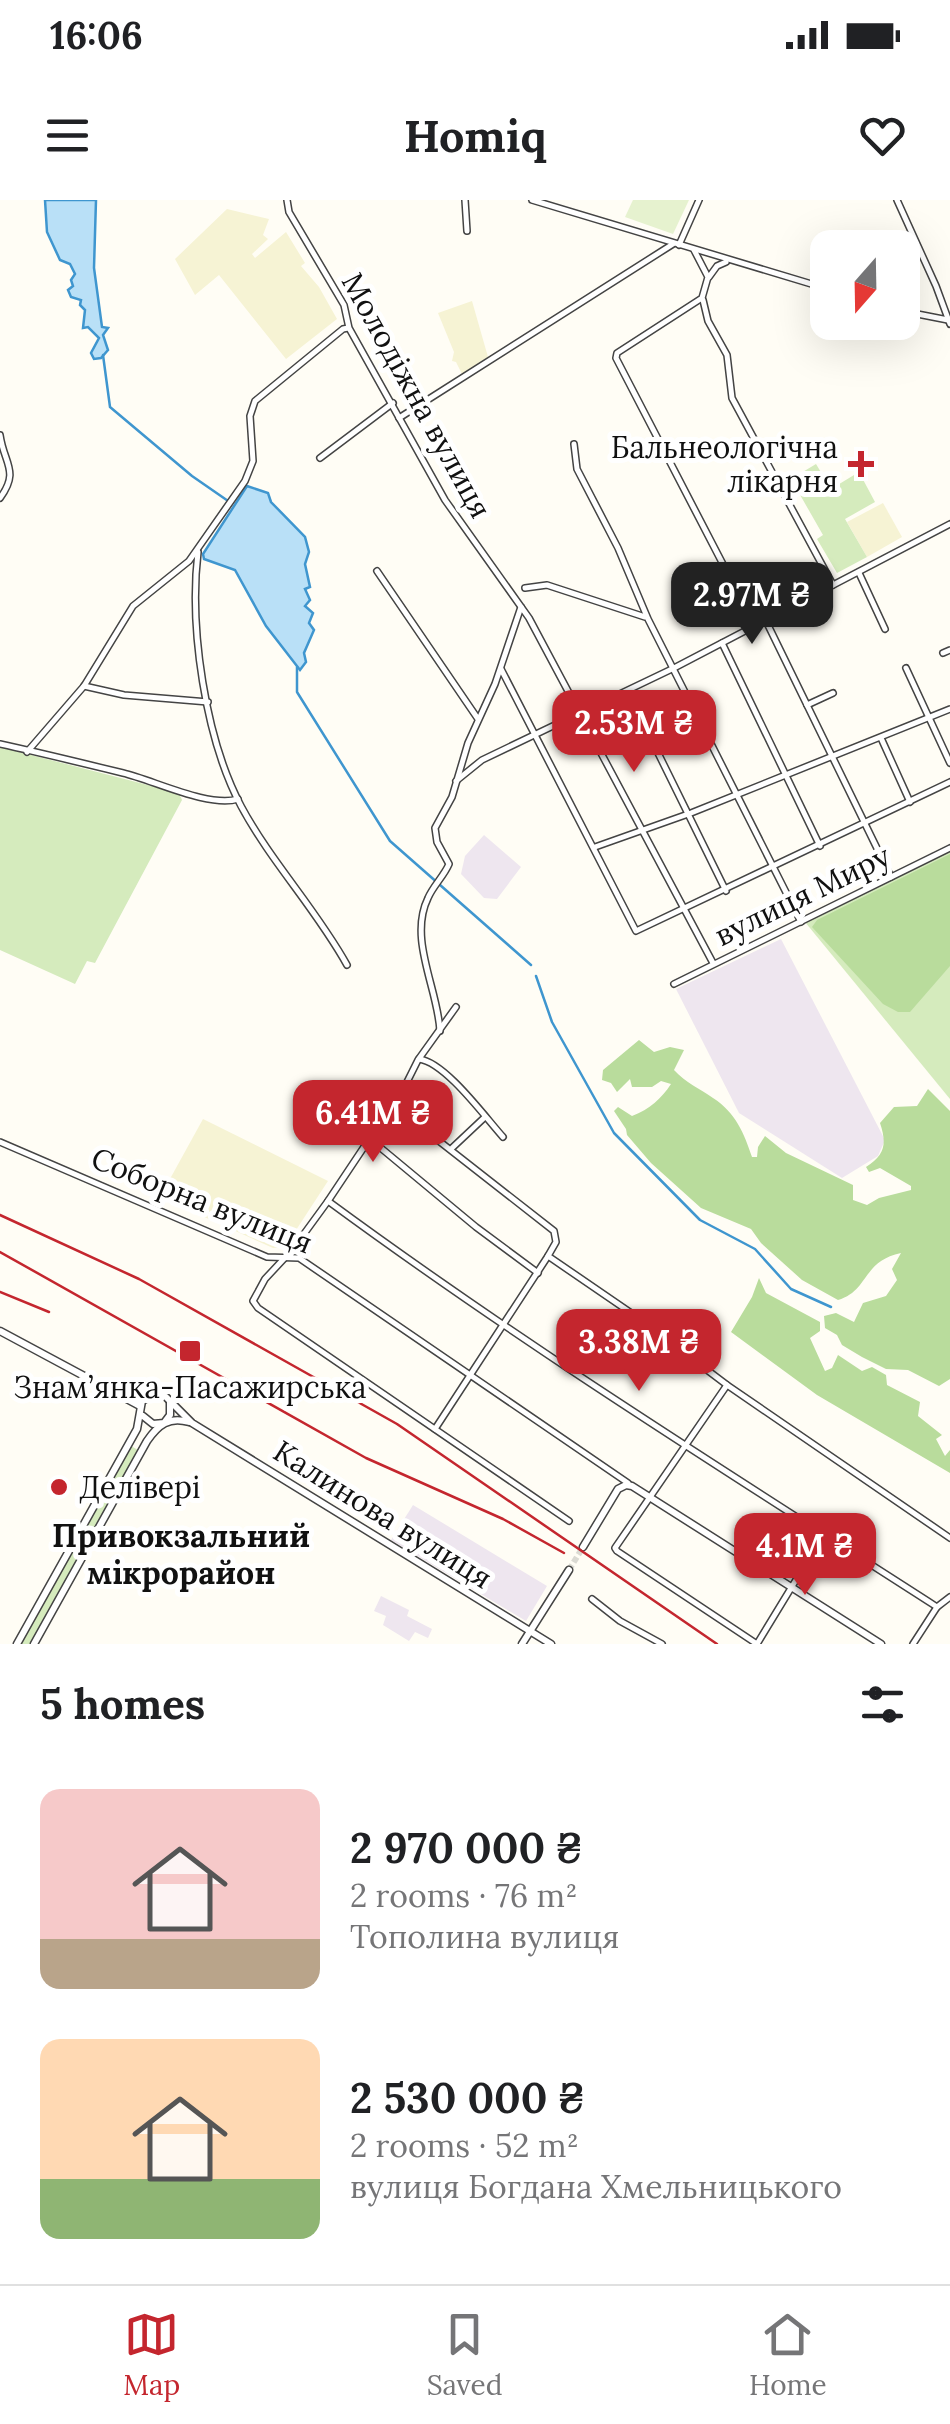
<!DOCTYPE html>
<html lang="en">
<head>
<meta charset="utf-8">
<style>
  :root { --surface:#fff; --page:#f6f6f6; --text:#202124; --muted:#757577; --line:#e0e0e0; --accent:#c4262e }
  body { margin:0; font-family:Lora,serif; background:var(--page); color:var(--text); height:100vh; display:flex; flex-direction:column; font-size:38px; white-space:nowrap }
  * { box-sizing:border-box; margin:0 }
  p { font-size:32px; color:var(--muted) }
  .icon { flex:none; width:55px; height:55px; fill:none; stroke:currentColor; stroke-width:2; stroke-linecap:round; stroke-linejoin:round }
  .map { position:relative; height:1444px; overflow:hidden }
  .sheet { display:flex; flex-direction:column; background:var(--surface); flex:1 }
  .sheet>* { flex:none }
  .needle { width:65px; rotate:200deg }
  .controls { position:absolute; left:810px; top:30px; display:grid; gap:20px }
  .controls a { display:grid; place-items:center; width:110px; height:110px; border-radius:20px; background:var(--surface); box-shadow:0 10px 40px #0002; font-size:50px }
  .price { position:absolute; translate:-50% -85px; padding:0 22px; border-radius:20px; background:var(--accent); color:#fff; font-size:32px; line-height:65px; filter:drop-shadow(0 2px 5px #0008) }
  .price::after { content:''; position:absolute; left:50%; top:60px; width:30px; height:22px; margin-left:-15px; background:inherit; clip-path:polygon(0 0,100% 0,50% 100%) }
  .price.selected { background:#222; color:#fff }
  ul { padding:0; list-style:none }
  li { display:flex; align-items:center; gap:30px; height:250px; padding:0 40px }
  li span { display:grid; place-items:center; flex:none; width:280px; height:200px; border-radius:20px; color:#555 }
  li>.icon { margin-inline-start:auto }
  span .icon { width:120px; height:120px; fill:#fffc; stroke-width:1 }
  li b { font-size:42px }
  h2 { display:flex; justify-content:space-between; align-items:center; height:120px; padding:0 40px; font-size:42px }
  .status { display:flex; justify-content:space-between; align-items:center; height:70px; padding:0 50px; background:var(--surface); direction:ltr }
  .status svg { height:28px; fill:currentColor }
  header { display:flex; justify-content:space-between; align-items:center; height:130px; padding:0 40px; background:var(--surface); font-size:45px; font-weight:700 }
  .tabs { display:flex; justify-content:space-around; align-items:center; height:140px; border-top:2px solid var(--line); background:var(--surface); font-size:28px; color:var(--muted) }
  .tabs a { display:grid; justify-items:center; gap:5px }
  .tabs .selected { color:var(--accent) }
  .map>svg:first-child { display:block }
  .industrial { fill:#eee6ef }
  .farmland { fill:#f6f3d4 }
  .green { fill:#d5ebbd }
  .forest { fill:#b9dc9c }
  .pitch { fill:#e6f2cf }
  .water { fill:#b9e0f7; stroke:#3f96cf; stroke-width:2.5 }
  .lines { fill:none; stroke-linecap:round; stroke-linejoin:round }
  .stream { stroke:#3f96cf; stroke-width:2.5 }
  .tertiary-tunnel { stroke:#dbdad3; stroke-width:6; stroke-dasharray:6 3; stroke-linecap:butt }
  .minor-casing { stroke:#444; stroke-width:8 }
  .tertiary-casing { stroke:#444; stroke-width:9 }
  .minor { stroke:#fff; stroke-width:5 }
  .tertiary { stroke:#fff; stroke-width:6 }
  .rail { stroke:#c4262e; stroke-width:2.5 }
  .poi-dot { fill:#c4262e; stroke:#fff; stroke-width:4 }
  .labels { text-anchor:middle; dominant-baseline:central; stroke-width:10; stroke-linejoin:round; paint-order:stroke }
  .street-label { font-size:30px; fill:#111; stroke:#fff }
  .poi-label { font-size:30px; fill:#111; stroke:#fff; text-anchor:end }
  .neighbourhood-label { font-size:32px; font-weight:bold; fill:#111; stroke:#fff }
</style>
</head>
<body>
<div class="status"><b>16:06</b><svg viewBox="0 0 49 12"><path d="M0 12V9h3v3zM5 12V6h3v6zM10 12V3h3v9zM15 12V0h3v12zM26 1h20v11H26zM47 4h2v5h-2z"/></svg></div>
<header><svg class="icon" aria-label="menu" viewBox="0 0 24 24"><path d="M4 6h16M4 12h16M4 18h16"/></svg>Homiq<svg class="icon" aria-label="heart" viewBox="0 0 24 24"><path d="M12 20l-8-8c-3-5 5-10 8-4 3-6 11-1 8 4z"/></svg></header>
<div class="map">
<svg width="950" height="1444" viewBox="0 0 950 1444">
  <rect width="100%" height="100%" fill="#fffdf5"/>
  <g class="industrial">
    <path d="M 484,635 L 521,667 L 497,699 L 484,698 L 461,674 L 465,656 Z"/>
    <path d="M 781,739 L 885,940 L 878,956 L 842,978 L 739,913 L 676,789 Z"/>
    <path d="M 413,1305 L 547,1386 L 526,1421 L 391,1340 Z"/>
    <path d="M 381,1396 L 409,1410 L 407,1416 L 432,1429 L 428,1438 L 415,1432 L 409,1441 L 383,1425 L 386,1416 L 374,1411 Z"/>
  </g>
  <g class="farmland">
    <path d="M 227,9 L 269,19 L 263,35 L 268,39 L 252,54 L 255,58 L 286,32 L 305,63 L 301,66 L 319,87 L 337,119 L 286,159 L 219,75 L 195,95 L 175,59 Z"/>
    <path d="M 472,101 L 488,157 L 462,174 L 456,162 L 452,161 L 454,152 L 438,113 Z"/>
    <path d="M 883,303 L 902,337 L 867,357 L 847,322 Z"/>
    <path d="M 203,919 L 328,981 L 285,1047 L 273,1048 L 160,997 Z"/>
  </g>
  <g class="green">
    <path d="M 816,264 L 831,289 L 859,272 L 875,302 L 845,319 L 867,357 L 837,373 L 817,339 L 823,335 L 791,279 Z"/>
    <path d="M 0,547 L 179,593 L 182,600 L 95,763 L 87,761 L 75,784 L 0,750 Z"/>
    <path d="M 950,651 L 950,899 L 805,722 Z"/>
    <path d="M 131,1246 L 138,1250 L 30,1444 L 21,1444 Z"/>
  </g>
  <g class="forest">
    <path d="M 950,654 L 950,766 L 910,812 L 898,812 L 883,804 L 812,727 L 817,720 Z"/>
    <path d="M 639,840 L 654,852 L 670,847 L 684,850 L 674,870 C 686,883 699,888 713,898 C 736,913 744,933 752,957 L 757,957 L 758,947 L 765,936 L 786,953 L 853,985 L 853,1000 L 867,1005 L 879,998 L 911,990 L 911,986 L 880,968 L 869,972 L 866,967 C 885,955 887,944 880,923 L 894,907 L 917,906 L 928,889 L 950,911 L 950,1179 L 939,1186 L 908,1170 L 886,1169 L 862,1157 L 842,1145 L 837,1135 L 825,1128 L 824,1116 L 836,1113 L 854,1122 L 863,1103 L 886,1096 L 897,1080 L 892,1069 L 901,1053 C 862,1061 869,1091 838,1100 L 802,1080 L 761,1043 L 751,1029 L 701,1008 L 651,963 L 627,935 L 626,929 L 614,911 L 618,907 L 632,916 C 650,909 661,899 671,884 L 661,881 L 652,887 L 632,887 L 630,879 L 617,892 L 611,883 L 602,880 L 603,870 Z"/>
    <path d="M 759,1078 L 766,1093 L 820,1122 L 820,1131 L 810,1138 L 825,1171 L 832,1168 L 838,1155 L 862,1171 L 872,1167 L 886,1175 L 887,1185 L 920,1202 L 918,1216 L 942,1235 L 936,1239 L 945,1256 L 950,1250 L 950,1273 L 817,1195 L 731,1132 L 752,1097 Z"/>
  </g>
  <path class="pitch" d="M 633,0 L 689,0 L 673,34 L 625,17 Z"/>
  <g class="water">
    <path d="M 45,0 L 96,0 L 94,68 L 102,127 L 108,128 L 103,135 L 108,150 L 101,158 L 94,159 L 91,153 L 99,138 L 88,127 L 83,128 L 85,110 L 80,105 L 81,100 L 71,97 L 68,90 L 73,86 L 71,80 L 75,74 L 70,64 L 60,60 L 47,32 Z"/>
    <path d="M 247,286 L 268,293 L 271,302 L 305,337 L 309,352 L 305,364 L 310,387 L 305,389 L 310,400 L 305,406 L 313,413 L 309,423 L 314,430 L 304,453 L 306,462 L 300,470 L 266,426 L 235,370 L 204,359 L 203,354 Z"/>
  </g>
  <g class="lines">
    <g class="stream">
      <path d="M 103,155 L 110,207 L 192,276 L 231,303"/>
      <path d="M 297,467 L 297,492 L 390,641 L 531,765"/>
      <path d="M 536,776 L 552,822 L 614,933 L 700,1020 L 755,1049 L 791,1089 L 831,1107"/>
    </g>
    <path class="tertiary-tunnel" d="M 569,1370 L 583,1347"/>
    <defs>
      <g id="minor">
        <path d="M 287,0 L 289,12 L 344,105 L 349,128 L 445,300 L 529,418 L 713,763"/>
        <path d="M 465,0 L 467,31"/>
        <path d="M 532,0 L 828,89"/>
        <path d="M 897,0 L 936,86 L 950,124"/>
        <path d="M 679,45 L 699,0"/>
        <path d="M 694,50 L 708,77 L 702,98 L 617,153 L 616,158 L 755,426"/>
        <path d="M 709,77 L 717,66 L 726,62"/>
        <path d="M 703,100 L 708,121 L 727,155 L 732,198 L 833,385"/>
        <path d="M 902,111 L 948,120"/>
        <path d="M 399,218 L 673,44"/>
        <path d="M 0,235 C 4,264 20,271 0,298"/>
        <path d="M 574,244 L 577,269 L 618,348 L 648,419 L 801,722"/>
        <path d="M 320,258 L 393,203"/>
        <path d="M 198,352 C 189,427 205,538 241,606 C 271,662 316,709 347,765"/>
        <path d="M 377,371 L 478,519"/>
        <path d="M 859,373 L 885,429"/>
        <path d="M 525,388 L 547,385 L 645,417"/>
        <path d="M 766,421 L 891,677"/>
        <path d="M 722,443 L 820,646"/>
        <path d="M 943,453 L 950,450"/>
        <path d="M 906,468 L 950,563"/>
        <path d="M 501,469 L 636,731 L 950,582"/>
        <path d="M 84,486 L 124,495 L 208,502"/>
        <path d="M 628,492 L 726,691"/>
        <path d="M 807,505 L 833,493"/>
        <path d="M 881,538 L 910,602"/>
        <path d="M 0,544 C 41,553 82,563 123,573 C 153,580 209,608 238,599"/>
        <path d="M 27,552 L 84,486 L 133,406 L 189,361 L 245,281 L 253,261 L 250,216 L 255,201 L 343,129 L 348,128"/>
        <path d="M 456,581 L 482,560 L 674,468 L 950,324"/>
        <path d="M 595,647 L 691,613 L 950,509"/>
        <path d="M 674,784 L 950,648"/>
        <path d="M 456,807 L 418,860 L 406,884 L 328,1001 L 293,1049 L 265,1079 L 253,1101 L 258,1108 L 569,1321"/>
        <path d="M 440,831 C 438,789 408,739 428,698 C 433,686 444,676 449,664 L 437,642 L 435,628 L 452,597 L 468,543 L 495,484 L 521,407"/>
        <path d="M 419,859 C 445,862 485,917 503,937"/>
        <path d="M 393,905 L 554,1031 L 556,1042 L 548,1056 L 637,1117 L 727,1185 L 950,1338"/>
        <path d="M 370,939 L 476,1027 L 538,1073"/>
        <path d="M 0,942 L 267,1057 L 299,1058 L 628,1283"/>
        <path d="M 452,948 L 485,917"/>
        <path d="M 328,1001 C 525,1146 732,1275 937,1407"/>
        <path d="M 727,1185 L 615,1348 L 617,1351 L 757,1444 L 824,1334"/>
        <path d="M 435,1229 L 548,1056"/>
        <path d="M 592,1399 L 620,1421 L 662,1444"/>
        <path d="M 913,1444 L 937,1407 L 950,1397"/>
      </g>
      <g id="tertiary">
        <path d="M 0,1131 L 140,1206"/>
        <path d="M 143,1216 L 153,1224 L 164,1223 L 170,1215 L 170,1202"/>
        <path d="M 583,1347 L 618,1289 L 626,1285 L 632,1286 L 881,1444"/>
        <path d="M 17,1444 L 137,1229 L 142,1201 L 156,1193 L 166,1197 L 192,1223 L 551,1444"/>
        <path d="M 34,1444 L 147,1241 C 158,1225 169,1216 189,1222"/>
        <path d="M 522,1444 L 569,1370"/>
      </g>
    </defs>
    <use href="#minor" class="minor-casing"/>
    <use href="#tertiary" class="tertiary-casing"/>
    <use href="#minor" class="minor"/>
    <use href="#tertiary" class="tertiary"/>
    <g class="rail">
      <path d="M 0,1015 L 139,1079 L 397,1224 L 717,1444"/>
      <path d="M 0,1052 L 366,1258 L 503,1319 L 564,1353"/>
      <path d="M 0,1092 L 49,1112"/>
    </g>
  </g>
  <g class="poi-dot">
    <path d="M856 249h10v10h10v10h-10v10h-10v-10h-10v-10h10z"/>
    <rect x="178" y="1139" width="24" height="24" rx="5"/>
    <circle cx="59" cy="1287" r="10"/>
  </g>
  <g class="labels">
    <g class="street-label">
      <text transform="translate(417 195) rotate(61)">Молодіжна вулиця</text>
      <text transform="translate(802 695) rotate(-26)">вулиця Миру</text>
      <text transform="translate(202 1000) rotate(22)">Соборна вулиця</text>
      <text transform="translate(383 1314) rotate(32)">Калинова вулиця</text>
    </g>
    <g class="poi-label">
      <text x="838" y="247">Бальнеологічна<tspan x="838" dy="34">лікарня</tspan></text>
      <text x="190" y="1187" text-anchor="middle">Знам’янка-Пасажирська</text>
      <text x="79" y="1287" text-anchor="start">Делівері</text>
    </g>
    <g class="neighbourhood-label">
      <text x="181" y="1335">Привокзальний<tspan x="181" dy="37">мікрорайон</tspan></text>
    </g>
  </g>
</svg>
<div class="controls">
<a><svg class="needle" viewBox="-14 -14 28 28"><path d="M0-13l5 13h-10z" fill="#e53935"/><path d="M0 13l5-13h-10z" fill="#757577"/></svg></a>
</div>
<b class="price selected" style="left:752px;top:447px">2.97M ₴</b>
<b class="price" style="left:634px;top:575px">2.53M ₴</b>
<b class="price" style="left:373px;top:965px">6.41M ₴</b>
<b class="price" style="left:639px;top:1194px">3.38M ₴</b>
<b class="price" style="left:805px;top:1398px">4.1M ₴</b>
</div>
<section class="sheet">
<h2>5 homes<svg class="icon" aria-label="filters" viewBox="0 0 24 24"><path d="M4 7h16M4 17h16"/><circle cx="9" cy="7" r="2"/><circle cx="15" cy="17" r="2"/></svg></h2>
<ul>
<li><span style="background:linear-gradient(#f6c9c9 75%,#b9a48a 0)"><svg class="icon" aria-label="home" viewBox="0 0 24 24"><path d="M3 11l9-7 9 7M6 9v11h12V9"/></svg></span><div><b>2 970 000 ₴</b><p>2 rooms · 76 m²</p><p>Тополина вулиця</p></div></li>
<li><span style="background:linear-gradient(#ffd9b3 70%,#8fb573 0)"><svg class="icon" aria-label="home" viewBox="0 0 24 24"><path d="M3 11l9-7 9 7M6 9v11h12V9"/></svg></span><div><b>2 530 000 ₴</b><p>2 rooms · 52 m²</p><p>вулиця Богдана Хмельницького</p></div></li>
</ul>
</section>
<nav class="tabs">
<a class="selected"><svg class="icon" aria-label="map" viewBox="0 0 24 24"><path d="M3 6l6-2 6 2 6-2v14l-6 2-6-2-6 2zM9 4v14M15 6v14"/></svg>Map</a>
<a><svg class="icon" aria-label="saved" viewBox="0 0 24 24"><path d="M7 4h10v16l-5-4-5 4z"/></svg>Saved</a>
<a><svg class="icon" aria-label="home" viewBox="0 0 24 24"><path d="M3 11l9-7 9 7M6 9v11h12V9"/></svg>Home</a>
</nav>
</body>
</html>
